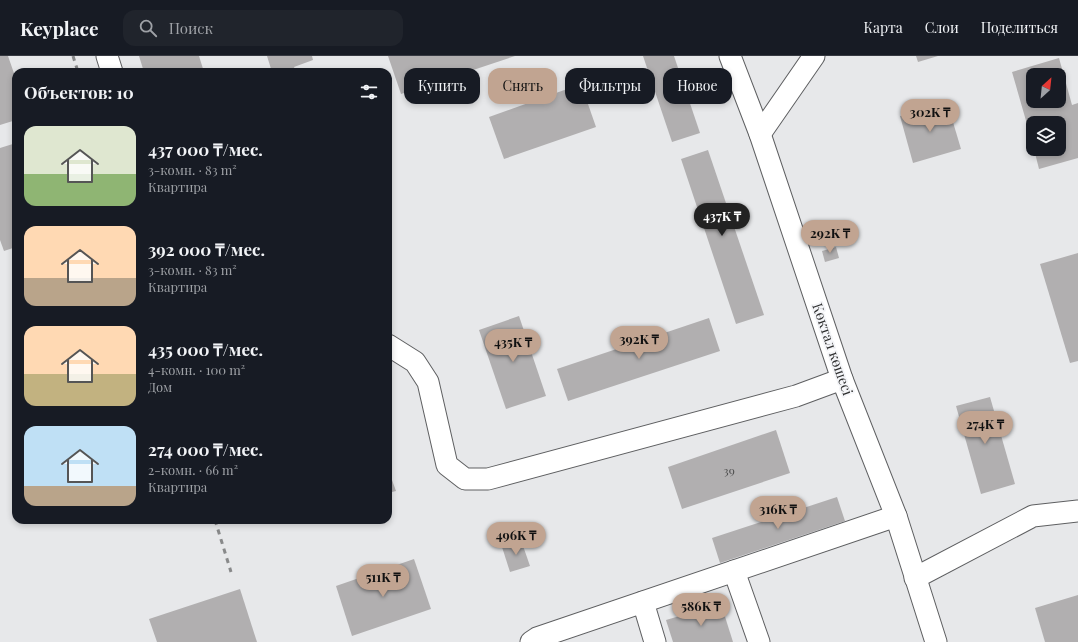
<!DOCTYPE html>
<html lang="ru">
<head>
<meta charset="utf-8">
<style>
  :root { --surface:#171b24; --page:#20242c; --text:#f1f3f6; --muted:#9ea1a6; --line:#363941; --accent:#c1a491 }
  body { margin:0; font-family:"Playfair Display",serif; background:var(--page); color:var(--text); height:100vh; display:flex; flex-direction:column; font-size:15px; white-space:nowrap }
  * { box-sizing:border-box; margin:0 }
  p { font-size:13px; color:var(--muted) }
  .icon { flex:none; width:22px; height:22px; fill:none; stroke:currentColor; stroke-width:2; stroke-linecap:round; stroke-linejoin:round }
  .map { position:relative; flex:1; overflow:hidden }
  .panel { position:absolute; left:12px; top:12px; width:380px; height:456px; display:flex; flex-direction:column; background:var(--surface); border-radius:12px; box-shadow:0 2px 6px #0003 }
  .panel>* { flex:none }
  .guide { position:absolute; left:404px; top:12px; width:380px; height:36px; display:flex; gap:8px }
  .needle { width:26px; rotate:27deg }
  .fabs { position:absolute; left:1026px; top:12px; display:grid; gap:8px }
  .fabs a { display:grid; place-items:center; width:40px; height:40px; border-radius:8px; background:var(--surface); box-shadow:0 2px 6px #0003; font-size:20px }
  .price { position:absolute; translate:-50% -34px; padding:0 9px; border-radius:14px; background:var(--accent); color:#111; font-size:13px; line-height:26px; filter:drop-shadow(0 1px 2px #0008) }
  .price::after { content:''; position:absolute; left:50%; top:24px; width:12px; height:9px; margin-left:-6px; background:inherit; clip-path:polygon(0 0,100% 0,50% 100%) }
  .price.active { background:#222; color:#fff }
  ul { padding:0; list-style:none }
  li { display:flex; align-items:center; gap:12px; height:100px; padding:0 12px }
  li span { display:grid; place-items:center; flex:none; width:112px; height:80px; border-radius:12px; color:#555 }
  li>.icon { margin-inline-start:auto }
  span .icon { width:48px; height:48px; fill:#fffc; stroke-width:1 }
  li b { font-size:17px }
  h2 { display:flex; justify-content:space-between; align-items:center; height:48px; padding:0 12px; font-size:17px }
  .chip { padding:0 14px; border-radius:12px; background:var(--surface); box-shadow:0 2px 6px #0003; font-size:14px; line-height:36px }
  .chip.active { background:var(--accent); color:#111 }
  header { display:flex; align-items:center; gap:24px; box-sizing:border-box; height:56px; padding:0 20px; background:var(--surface); border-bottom:1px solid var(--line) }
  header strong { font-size:19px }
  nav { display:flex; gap:22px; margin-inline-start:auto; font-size:14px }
  .search { width:280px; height:36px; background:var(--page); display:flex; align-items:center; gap:10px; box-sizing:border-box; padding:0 14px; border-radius:12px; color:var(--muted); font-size:15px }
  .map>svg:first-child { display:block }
  .building { fill:#b1afb0; fill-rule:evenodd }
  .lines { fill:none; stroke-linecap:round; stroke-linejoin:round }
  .minor-casing { stroke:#5e5f61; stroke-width:23 }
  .minor { stroke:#fff; stroke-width:21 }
  .rail { stroke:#88898a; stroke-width:3; stroke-dasharray:5 5; stroke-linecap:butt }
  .labels { text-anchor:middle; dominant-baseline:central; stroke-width:3.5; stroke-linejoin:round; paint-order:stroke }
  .number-label { font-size:12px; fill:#4e4e4e }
  .street-label { font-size:14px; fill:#2d2e2e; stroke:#f4f5f8 }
</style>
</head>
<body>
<header>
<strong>Keyplace</strong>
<div class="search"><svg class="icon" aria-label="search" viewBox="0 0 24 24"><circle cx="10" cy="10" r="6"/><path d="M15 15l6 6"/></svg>Поиск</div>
<nav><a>Карта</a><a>Слои</a><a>Поделиться</a></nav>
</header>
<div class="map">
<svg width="1078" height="586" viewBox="0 0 1078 586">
  <rect width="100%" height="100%" fill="#e7e8ea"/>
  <g class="building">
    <path d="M 0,0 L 8,0 L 16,23 L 16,64 L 0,69 Z"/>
    <path d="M 139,0 L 199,0 L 204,16 L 144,16 Z"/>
    <path d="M 267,0 L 312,0 L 313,4 L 294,11 L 296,16 L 272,16 Z"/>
    <path d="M 388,0 L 515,0 L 401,38 Z"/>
    <path d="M 643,0 L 674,0 L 700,77 L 672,86 Z"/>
    <path d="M 916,0 L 938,0 L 918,6 Z"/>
    <path d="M 1059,2 L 1072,49 L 1078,47 L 1078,102 L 1039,113 L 1034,93 L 1059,93 L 1059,67 L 1033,67 L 1033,89 L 1012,16 ZM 1033,19 L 1059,19 L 1059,45 L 1033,45 Z"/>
    <path d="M 581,28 L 596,71 L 504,103 L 489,61 Z"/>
    <path d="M 947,46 L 961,93 L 913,107 L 900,60 Z"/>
    <path d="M 16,87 L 16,191 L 4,195 L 0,184 L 0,92 Z"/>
    <path d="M 708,94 L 764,259 L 736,268 L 681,103 Z"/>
    <path d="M 836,191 L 839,202 L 825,206 L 822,195 Z"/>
    <path d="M 1078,197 L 1078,305 L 1070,307 L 1040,208 Z"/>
    <path d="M 519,260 L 546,340 L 506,353 L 479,274 Z"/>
    <path d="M 709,262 L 720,295 L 568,345 L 557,313 Z"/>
    <path d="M 990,341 L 1015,428 L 981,438 L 956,350 Z"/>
    <path d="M 776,374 L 790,417 L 682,453 L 668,411 Z"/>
    <path d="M 388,413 L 396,435 L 388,437 Z"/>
    <path d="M 837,441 L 845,465 L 720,507 L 712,482 Z"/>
    <path d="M 521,484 L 530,510 L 510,516 L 502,491 Z"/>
    <path d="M 414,503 L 431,553 L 352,580 L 336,530 Z"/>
    <path d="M 240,533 L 257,586 L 157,586 L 149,563 Z"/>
    <path d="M 1078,539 L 1078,586 L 1045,586 L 1035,552 Z"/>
    <path d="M 721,548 L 733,586 L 673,586 L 666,564 Z"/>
  </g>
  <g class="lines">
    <defs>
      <g id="minor">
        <path d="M 107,0 L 112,16"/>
        <path d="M 730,0 L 760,78 L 842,323 L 896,460 L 936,586"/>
        <path d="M 760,78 L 814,0"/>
        <path d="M 388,289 L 415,306 L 428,326 L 447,409 L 465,423 L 488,423 L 796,340 L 842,323"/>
        <path d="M 734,515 L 759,586"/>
        <path d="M 915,522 L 1033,460 L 1078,455"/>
        <path d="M 643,546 L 655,586"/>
        <path d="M 531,586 L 537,582 L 896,460"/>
      </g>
    </defs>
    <use href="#minor" class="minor-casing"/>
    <use href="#minor" class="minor"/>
    <g class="rail">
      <path d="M 73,0 L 78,16"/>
      <path d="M 215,464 L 231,516"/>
    </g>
  </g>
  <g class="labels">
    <g class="number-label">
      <text x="729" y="414">39</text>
    </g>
    <g class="street-label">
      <text transform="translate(833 293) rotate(71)">Көктал көшесі</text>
    </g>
  </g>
</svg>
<div class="fabs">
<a><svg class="needle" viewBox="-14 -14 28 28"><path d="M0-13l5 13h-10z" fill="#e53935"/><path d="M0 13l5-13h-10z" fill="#9ea1a6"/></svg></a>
<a><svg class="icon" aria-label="layers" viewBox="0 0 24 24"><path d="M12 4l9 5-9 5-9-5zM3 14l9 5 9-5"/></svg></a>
</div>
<b class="price" style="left:930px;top:77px">302K ₸</b>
<b class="price active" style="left:722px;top:181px">437K ₸</b>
<b class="price" style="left:830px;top:198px">292K ₸</b>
<b class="price" style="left:639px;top:304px">392K ₸</b>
<b class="price" style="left:513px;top:307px">435K ₸</b>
<b class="price" style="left:985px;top:389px">274K ₸</b>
<b class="price" style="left:778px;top:474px">316K ₸</b>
<b class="price" style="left:516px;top:500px">496K ₸</b>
<b class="price" style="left:383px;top:542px">511K ₸</b>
<b class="price" style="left:701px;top:571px">586K ₸</b>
<div class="guide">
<a class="chip">Купить</a>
<a class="chip active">Снять</a>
<a class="chip">Фильтры</a>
<a class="chip">Новое</a>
</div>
<section class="panel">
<h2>Объектов: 10<svg class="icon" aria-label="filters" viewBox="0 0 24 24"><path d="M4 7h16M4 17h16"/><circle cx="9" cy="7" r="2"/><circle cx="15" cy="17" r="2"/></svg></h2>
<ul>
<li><span style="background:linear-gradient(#dfe7d0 60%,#8fb573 0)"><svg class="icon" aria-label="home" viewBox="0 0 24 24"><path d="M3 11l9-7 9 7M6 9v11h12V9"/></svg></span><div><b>437 000 ₸/мес.</b><p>3-комн. · 83 m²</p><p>Квартира</p></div></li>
<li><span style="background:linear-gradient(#ffd9b3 65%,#b9a48a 0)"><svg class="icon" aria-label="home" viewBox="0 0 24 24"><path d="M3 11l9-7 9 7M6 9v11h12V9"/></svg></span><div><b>392 000 ₸/мес.</b><p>3-комн. · 83 m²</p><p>Квартира</p></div></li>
<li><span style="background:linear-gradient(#ffd9b3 60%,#c2b280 0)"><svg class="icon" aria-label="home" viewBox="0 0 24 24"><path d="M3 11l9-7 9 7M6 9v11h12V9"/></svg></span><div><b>435 000 ₸/мес.</b><p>4-комн. · 100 m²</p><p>Дом</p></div></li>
<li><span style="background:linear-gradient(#bfe0f5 75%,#b9a48a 0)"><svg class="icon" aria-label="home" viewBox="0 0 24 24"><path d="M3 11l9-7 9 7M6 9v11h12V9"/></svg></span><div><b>274 000 ₸/мес.</b><p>2-комн. · 66 m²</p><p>Квартира</p></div></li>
</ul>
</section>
</div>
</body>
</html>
